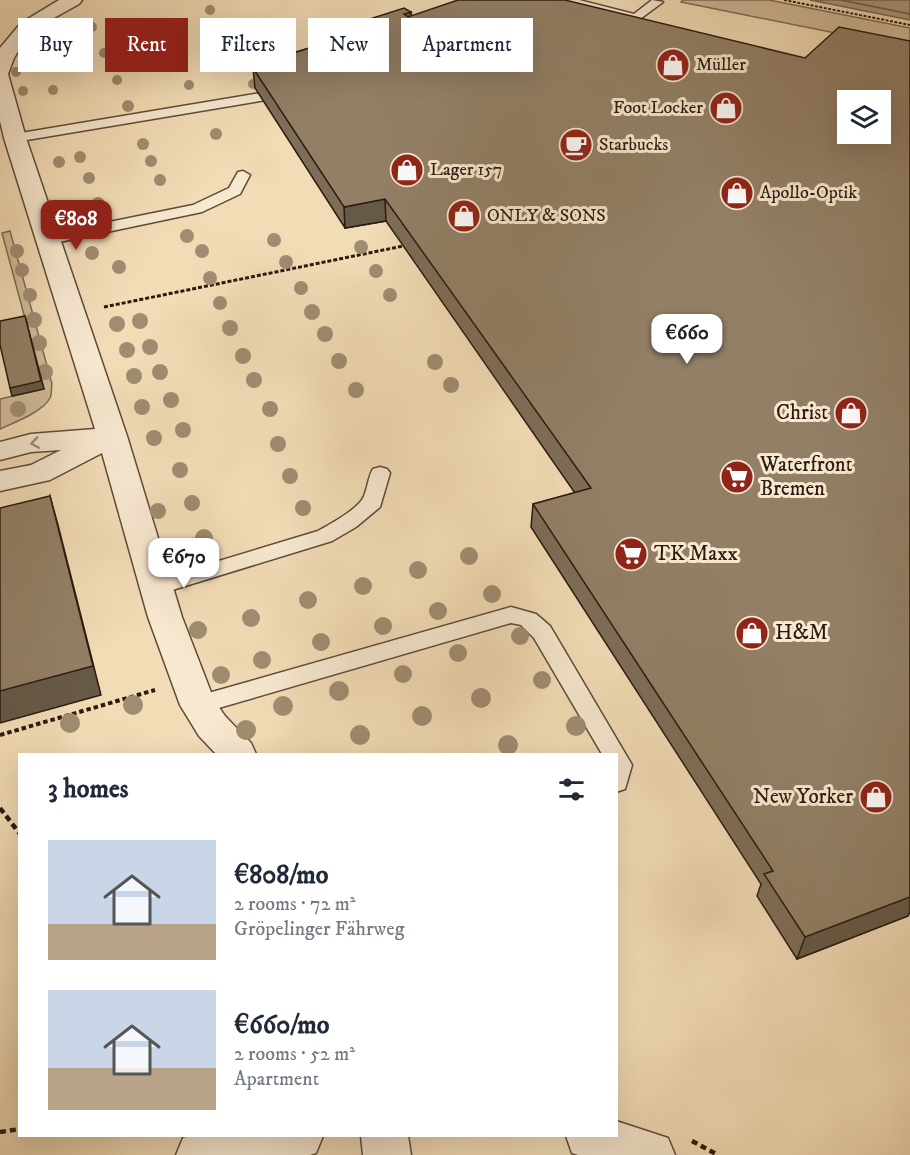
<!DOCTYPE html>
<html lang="en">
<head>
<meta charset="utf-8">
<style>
  :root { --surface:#fff; --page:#f2f2f3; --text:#1f2937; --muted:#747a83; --accent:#8f2418 }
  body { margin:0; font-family:"IM FELL DW Pica",serif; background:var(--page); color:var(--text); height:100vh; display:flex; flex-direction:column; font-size:22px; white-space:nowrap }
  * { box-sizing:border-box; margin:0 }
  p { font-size:20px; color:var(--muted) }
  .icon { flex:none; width:33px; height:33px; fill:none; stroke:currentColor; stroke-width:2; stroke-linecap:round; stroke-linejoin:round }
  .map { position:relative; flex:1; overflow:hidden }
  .side { position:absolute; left:18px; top:753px; width:600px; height:384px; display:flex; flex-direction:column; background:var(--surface); border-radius:0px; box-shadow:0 6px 24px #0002 }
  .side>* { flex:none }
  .top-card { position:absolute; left:18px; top:18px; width:600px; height:54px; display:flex; gap:12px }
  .tools { position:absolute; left:837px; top:90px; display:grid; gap:12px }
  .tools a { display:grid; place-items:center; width:54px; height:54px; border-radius:0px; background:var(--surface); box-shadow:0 6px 24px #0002; font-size:30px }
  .price { position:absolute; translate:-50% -51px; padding:0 14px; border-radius:12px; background:#fff; color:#222; font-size:20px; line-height:39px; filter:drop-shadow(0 2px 3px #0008) }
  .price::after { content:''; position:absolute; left:50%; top:36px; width:18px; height:14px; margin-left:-9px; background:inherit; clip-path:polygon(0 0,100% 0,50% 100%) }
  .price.active { background:var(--accent); color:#fff }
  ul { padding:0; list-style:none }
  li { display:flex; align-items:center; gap:18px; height:150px; padding:0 30px }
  li span { display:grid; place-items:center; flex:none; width:168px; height:120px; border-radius:0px; color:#555 }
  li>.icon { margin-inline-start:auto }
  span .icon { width:72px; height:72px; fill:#fffc; stroke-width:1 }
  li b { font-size:26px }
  h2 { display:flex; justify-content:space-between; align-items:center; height:72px; padding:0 30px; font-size:26px }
  .pill { padding:0 21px; border-radius:0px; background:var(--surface); box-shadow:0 6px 24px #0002; font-size:21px; line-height:54px }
  .pill.active { background:var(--accent); color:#fff }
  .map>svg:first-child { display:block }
  .green { fill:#d0bb9a; stroke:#7e6a55; stroke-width:1.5 }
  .water { fill:#ae9a7e; stroke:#7a6752; stroke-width:1.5 }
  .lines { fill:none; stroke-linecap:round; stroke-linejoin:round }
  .shore { stroke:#6c5a47; stroke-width:1.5 }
  .service-casing { stroke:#5d4a3a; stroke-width:3 }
  .minor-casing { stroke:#5d4a3a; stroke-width:3 }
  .tertiary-casing { stroke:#5d4a3a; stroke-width:3 }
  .path-far3 { stroke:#2b1a10; stroke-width:2; stroke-dasharray:3 1.5; stroke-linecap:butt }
  .path-far2 { stroke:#2b1a10; stroke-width:3; stroke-dasharray:4 2; stroke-linecap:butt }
  .path-far1 { stroke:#2b1a10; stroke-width:4; stroke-dasharray:4.5 3; stroke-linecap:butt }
  .path { stroke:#2b1a10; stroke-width:4.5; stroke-dasharray:6 4; stroke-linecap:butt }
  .service { fill:#f7e8d0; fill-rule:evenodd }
  .minor { fill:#f7e8d0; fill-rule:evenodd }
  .tertiary { fill:#f7e8d0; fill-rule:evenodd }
  .tree { fill:#a08c71 }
  .wall { fill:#7e6d58; stroke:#2b1a10; stroke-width:1.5 }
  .shaded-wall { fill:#665947; stroke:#2b1a10; stroke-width:1.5 }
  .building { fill:#927f66; stroke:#2b1a10; stroke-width:1.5; fill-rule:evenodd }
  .oneway { stroke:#9b8b7a }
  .labels { text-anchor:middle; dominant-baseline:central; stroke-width:6; stroke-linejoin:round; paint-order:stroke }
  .far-poi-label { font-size:18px; fill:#2b1a10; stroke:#f7e8d0; text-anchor:start }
  .poi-label { font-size:21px; fill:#2b1a10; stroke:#f7e8d0; text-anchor:start }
</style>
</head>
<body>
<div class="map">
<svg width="910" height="1155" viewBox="0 0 910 1155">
  <rect width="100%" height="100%" fill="#f2dcb6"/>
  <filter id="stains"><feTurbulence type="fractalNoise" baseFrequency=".00333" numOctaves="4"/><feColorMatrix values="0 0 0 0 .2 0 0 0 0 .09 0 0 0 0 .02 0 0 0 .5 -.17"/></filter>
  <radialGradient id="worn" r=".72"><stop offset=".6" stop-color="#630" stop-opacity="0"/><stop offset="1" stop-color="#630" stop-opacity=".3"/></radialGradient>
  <g class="green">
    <path d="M 683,0 L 769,0 L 910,28 L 910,48 L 681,2 Z"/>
    <path d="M 10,231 L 52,384 C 51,388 52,395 50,398 C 43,412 13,423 0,429 L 0,399 L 44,389 L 2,233 Z"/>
  </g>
  <path class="water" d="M 810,0 L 910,0 L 910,20 Z"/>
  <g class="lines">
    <path class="shore" d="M 841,0 L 910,14"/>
    <defs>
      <g id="service">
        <path d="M 559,0 L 579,0 L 634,14 L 652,0 L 663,2 L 636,22 L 561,2 Z"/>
        <path d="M 261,93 L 266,94 L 268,97 L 266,100 L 15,142 L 8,138 L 15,134 Z"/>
        <path d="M 243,171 L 250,175 L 240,194 L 202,212 L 50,244 L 42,239 L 50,234 L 193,205 L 229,188 L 238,172 Z"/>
        <path d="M 380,467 L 387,469 L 390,473 L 380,507 L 356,527 L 332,541 L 156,595 L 149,592 L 145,587 L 149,582 L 318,531 C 330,524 359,509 364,496 C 368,487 368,477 373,469 Z"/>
        <path d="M 511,607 L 536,614 L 550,626 L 632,765 L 625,789 L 616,792 L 616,754 L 602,754 L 534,638 L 521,625 L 511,623 L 198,714 L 190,711 L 186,705 L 190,699 L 198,696 Z"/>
      </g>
      <path id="minor" d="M 59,0 L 82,0 L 79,4 L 45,23 L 25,40 L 14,58 L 8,74 L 26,138 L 127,436 L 182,617 L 214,700 L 225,716 L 251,743 L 256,754 L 216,754 L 199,736 L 180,705 L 148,617 L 102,453 L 50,480 L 0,491 L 0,471 L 31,465 L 61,450 L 31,452 L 0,460 L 0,442 L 31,434 L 95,429 L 4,138 L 0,121 L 0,48 L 21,23 Z"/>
      <g id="tertiary">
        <path d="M 616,1121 L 668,1138 L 675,1155 L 578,1155 L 572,1153 L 566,1136 L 616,1136 Z"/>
        <path d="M 189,1136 L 323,1136 L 316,1153 L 310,1155 L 176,1155 L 183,1138 Z"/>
        <path d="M 361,1136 L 408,1136 L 411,1155 L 363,1155 Z"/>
      </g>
    </defs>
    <use href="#service" class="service-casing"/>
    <use href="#minor" class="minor-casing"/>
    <use href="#tertiary" class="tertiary-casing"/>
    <path class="path-far3" d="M 784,0 L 910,25"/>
    <path class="path-far2" d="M 104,307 L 403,246"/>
    <path class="path-far1" d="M 0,735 L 155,690"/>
    <g class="path">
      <path d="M 0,808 L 20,834"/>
      <path d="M 0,1132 L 20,1129"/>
      <path d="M 692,1141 L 718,1155"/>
    </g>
    <use href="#service" class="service"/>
    <use href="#minor" class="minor"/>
    <use href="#tertiary" class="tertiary"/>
  </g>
  <g class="tree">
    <circle cx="210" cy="10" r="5"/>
    <circle cx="92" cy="27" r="5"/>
    <circle cx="157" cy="30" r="5"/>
    <circle cx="225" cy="36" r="5"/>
    <circle cx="33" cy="40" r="5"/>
    <circle cx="167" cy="45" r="5"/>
    <circle cx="104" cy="53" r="5"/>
    <circle cx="240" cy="58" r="5"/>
    <circle cx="41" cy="62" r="5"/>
    <circle cx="16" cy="72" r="5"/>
    <circle cx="117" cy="80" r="5"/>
    <circle cx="253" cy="84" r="5"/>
    <circle cx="189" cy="85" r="5"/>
    <circle cx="53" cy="90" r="5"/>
    <circle cx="23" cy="91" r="5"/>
    <circle cx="128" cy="106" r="6"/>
    <circle cx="216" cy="134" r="6"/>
    <circle cx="143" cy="144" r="6"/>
    <circle cx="80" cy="157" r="6"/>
    <circle cx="151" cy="161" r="6"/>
    <circle cx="59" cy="162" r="6"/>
    <circle cx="89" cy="178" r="6"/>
    <circle cx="160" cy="180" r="6"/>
    <circle cx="98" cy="204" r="7"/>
    <circle cx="77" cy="213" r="7"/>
    <circle cx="187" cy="236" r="7"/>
    <circle cx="274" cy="240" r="7"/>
    <circle cx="361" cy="247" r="7"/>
    <circle cx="17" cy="251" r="7"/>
    <circle cx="202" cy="251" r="7"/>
    <circle cx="92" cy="253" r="7"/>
    <circle cx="286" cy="262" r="7"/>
    <circle cx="119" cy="267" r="7"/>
    <circle cx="22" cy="270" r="7"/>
    <circle cx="376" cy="271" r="7"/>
    <circle cx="210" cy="278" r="7"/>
    <circle cx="301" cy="288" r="7"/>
    <circle cx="30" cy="295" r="7"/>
    <circle cx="390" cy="295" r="7"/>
    <circle cx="220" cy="303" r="7"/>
    <circle cx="312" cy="312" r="8"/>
    <circle cx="34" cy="320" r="8"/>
    <circle cx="140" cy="321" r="8"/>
    <circle cx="117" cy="324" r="8"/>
    <circle cx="230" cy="328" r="8"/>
    <circle cx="325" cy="334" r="8"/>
    <circle cx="39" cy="343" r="8"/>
    <circle cx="150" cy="347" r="8"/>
    <circle cx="127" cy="350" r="8"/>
    <circle cx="243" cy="356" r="8"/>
    <circle cx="339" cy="361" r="8"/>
    <circle cx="435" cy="362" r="8"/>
    <circle cx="45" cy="372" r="8"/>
    <circle cx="160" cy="372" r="8"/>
    <circle cx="134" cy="376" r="8"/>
    <circle cx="254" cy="380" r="8"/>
    <circle cx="451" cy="385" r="8"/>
    <circle cx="356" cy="390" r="8"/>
    <circle cx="171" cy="400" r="8"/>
    <circle cx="142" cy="407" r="8"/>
    <circle cx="18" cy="409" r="8"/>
    <circle cx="270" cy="409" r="8"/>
    <circle cx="183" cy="430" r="8"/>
    <circle cx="154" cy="438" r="8"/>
    <circle cx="278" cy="444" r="8"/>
    <circle cx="180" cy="470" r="8"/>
    <circle cx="290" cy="476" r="8"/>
    <circle cx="192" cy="503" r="8"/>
    <circle cx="303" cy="508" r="8"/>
    <circle cx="158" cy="511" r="8"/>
    <circle cx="204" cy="538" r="9"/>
    <circle cx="170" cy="548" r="9"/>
    <circle cx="469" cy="556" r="9"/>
    <circle cx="418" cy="570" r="9"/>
    <circle cx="363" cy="586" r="9"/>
    <circle cx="492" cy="594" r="9"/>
    <circle cx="308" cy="600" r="9"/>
    <circle cx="438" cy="611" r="9"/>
    <circle cx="251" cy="618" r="9"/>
    <circle cx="383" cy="626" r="9"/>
    <circle cx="198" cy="630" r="9"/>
    <circle cx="520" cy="636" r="9"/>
    <circle cx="321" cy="642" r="9"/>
    <circle cx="458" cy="653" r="9"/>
    <circle cx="262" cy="660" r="9"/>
    <circle cx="403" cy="674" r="9"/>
    <circle cx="221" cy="675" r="9"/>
    <circle cx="542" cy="680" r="9"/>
    <circle cx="339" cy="691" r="10"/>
    <circle cx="481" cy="698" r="10"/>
    <circle cx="133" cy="705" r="10"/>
    <circle cx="283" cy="706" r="10"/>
    <circle cx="422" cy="716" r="10"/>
    <circle cx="70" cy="723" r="10"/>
    <circle cx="576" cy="726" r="10"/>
    <circle cx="246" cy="730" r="10"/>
    <circle cx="360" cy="735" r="10"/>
    <circle cx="508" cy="745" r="10"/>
  </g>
  <path class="wall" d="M 411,12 L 411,16 L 805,58 L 910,41 L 910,911 L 908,916 L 797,959 L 757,896 L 761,884 L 531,527 L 533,504 L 575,493 L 386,221 L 345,228 L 255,88 L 253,68 L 265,66 L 264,62 L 345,37 L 345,27 Z"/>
  <g class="shaded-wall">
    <path d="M 411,12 L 411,31 L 404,14 Z"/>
    <path d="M 357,29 L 358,48 L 353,50 L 352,31 Z"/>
    <path d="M 385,199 L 386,221 L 345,228 L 344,207 Z"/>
    <path d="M 25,316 L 44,389 L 12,396 L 10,388 Z"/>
    <path d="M 50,496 L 58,525 L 101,695 L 0,723 L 0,691 Z"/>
    <path d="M 910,883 L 910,911 L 908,916 L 797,959 L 805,937 Z"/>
  </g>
  <g class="building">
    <path d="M 458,0 L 565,0 L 805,58 L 839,27 L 910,41 L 910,897 L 805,937 L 764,874 L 773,871 L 533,504 L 591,488 L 385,199 L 344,207 L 253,68 L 269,66 L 264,62 L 361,32 L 357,29 L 352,31 L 345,27 L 404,8 L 411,12 L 404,14 L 408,17 ZM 848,100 L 880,100 L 880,134 L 848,134 Z"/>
    <path d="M 25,316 L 41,381 L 10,388 L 0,345 L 0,321 Z"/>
    <path d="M 50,496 L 93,666 L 0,691 L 0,508 Z"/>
  </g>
  <defs><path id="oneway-chevron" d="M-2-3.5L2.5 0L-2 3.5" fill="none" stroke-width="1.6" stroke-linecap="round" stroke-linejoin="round" transform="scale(1.5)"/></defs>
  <use class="oneway" href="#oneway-chevron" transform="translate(35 443) rotate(172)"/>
  <defs>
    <symbol id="shop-disc" viewBox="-11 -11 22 22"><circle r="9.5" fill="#8f2418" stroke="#f7e8d0"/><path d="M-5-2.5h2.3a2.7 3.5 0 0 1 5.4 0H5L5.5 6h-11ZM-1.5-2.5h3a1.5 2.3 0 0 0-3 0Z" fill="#fff"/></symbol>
    <symbol id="cafe-disc" viewBox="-11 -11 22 22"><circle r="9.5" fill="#8f2418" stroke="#f7e8d0"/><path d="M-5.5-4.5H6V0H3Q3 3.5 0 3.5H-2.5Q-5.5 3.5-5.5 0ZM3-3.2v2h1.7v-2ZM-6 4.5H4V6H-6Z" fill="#fff"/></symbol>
    <symbol id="supermarket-disc" viewBox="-11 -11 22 22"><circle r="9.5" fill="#8f2418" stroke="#f7e8d0"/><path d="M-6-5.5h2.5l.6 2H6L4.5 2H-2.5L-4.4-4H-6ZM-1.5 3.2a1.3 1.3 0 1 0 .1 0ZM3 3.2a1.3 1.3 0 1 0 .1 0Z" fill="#fff"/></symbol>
  </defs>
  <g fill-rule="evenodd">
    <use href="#shop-disc" x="654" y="46" width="38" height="38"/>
    <use href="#shop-disc" x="707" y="89" width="38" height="38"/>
    <use href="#cafe-disc" x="557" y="126" width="38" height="38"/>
    <use href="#shop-disc" x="388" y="151" width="38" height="38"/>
    <use href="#shop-disc" x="718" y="174" width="38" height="38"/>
    <use href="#shop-disc" x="445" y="197" width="38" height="38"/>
    <use href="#shop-disc" x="832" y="394" width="38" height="38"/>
    <use href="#supermarket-disc" x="718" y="458" width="38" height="38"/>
    <use href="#supermarket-disc" x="612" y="535" width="38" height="38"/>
    <use href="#shop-disc" x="733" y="614" width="38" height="38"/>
    <use href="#shop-disc" x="857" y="778" width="38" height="38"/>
  </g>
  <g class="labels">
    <g class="far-poi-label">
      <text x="696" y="65">Müller</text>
      <text x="703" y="108" text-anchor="end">Foot Locker</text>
      <text x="599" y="145">Starbucks</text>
      <text x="430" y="170">Lager 157</text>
      <text x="760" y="193">Apollo-Optik</text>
      <text x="487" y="216">ONLY &amp; SONS</text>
    </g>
    <g class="poi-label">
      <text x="828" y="413" text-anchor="end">Christ</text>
      <text x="760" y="465">Waterfront<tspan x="760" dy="24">Bremen</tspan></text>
      <text x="654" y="554">TK Maxx</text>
      <text x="775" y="633">H&amp;M</text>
      <text x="853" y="797" text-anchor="end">New Yorker</text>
    </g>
  </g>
  <rect width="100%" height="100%" filter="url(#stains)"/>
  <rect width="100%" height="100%" fill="url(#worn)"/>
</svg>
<div class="tools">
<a><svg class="icon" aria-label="layers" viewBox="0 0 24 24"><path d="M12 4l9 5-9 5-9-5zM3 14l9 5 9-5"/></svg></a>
</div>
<b class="price active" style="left:76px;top:251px">€808</b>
<b class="price" style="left:687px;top:365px">€660</b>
<b class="price" style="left:184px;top:589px">€670</b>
<div class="top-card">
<a class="pill">Buy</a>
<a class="pill active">Rent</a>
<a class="pill">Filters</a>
<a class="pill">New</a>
<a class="pill">Apartment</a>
</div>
<section class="side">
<h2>3 homes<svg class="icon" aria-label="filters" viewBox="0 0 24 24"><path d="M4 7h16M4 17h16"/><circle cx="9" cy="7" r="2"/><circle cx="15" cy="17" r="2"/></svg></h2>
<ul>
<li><span style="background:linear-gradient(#c9d6e8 70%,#b9a48a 0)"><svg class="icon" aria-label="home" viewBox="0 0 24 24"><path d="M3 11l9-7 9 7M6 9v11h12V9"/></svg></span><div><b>€808/mo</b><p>2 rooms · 72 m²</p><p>Gröpelinger Fährweg</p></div></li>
<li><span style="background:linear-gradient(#c9d6e8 65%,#b9a48a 0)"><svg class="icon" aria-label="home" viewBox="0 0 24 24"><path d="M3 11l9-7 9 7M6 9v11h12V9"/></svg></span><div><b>€660/mo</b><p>2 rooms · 52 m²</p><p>Apartment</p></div></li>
</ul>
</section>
</div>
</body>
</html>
